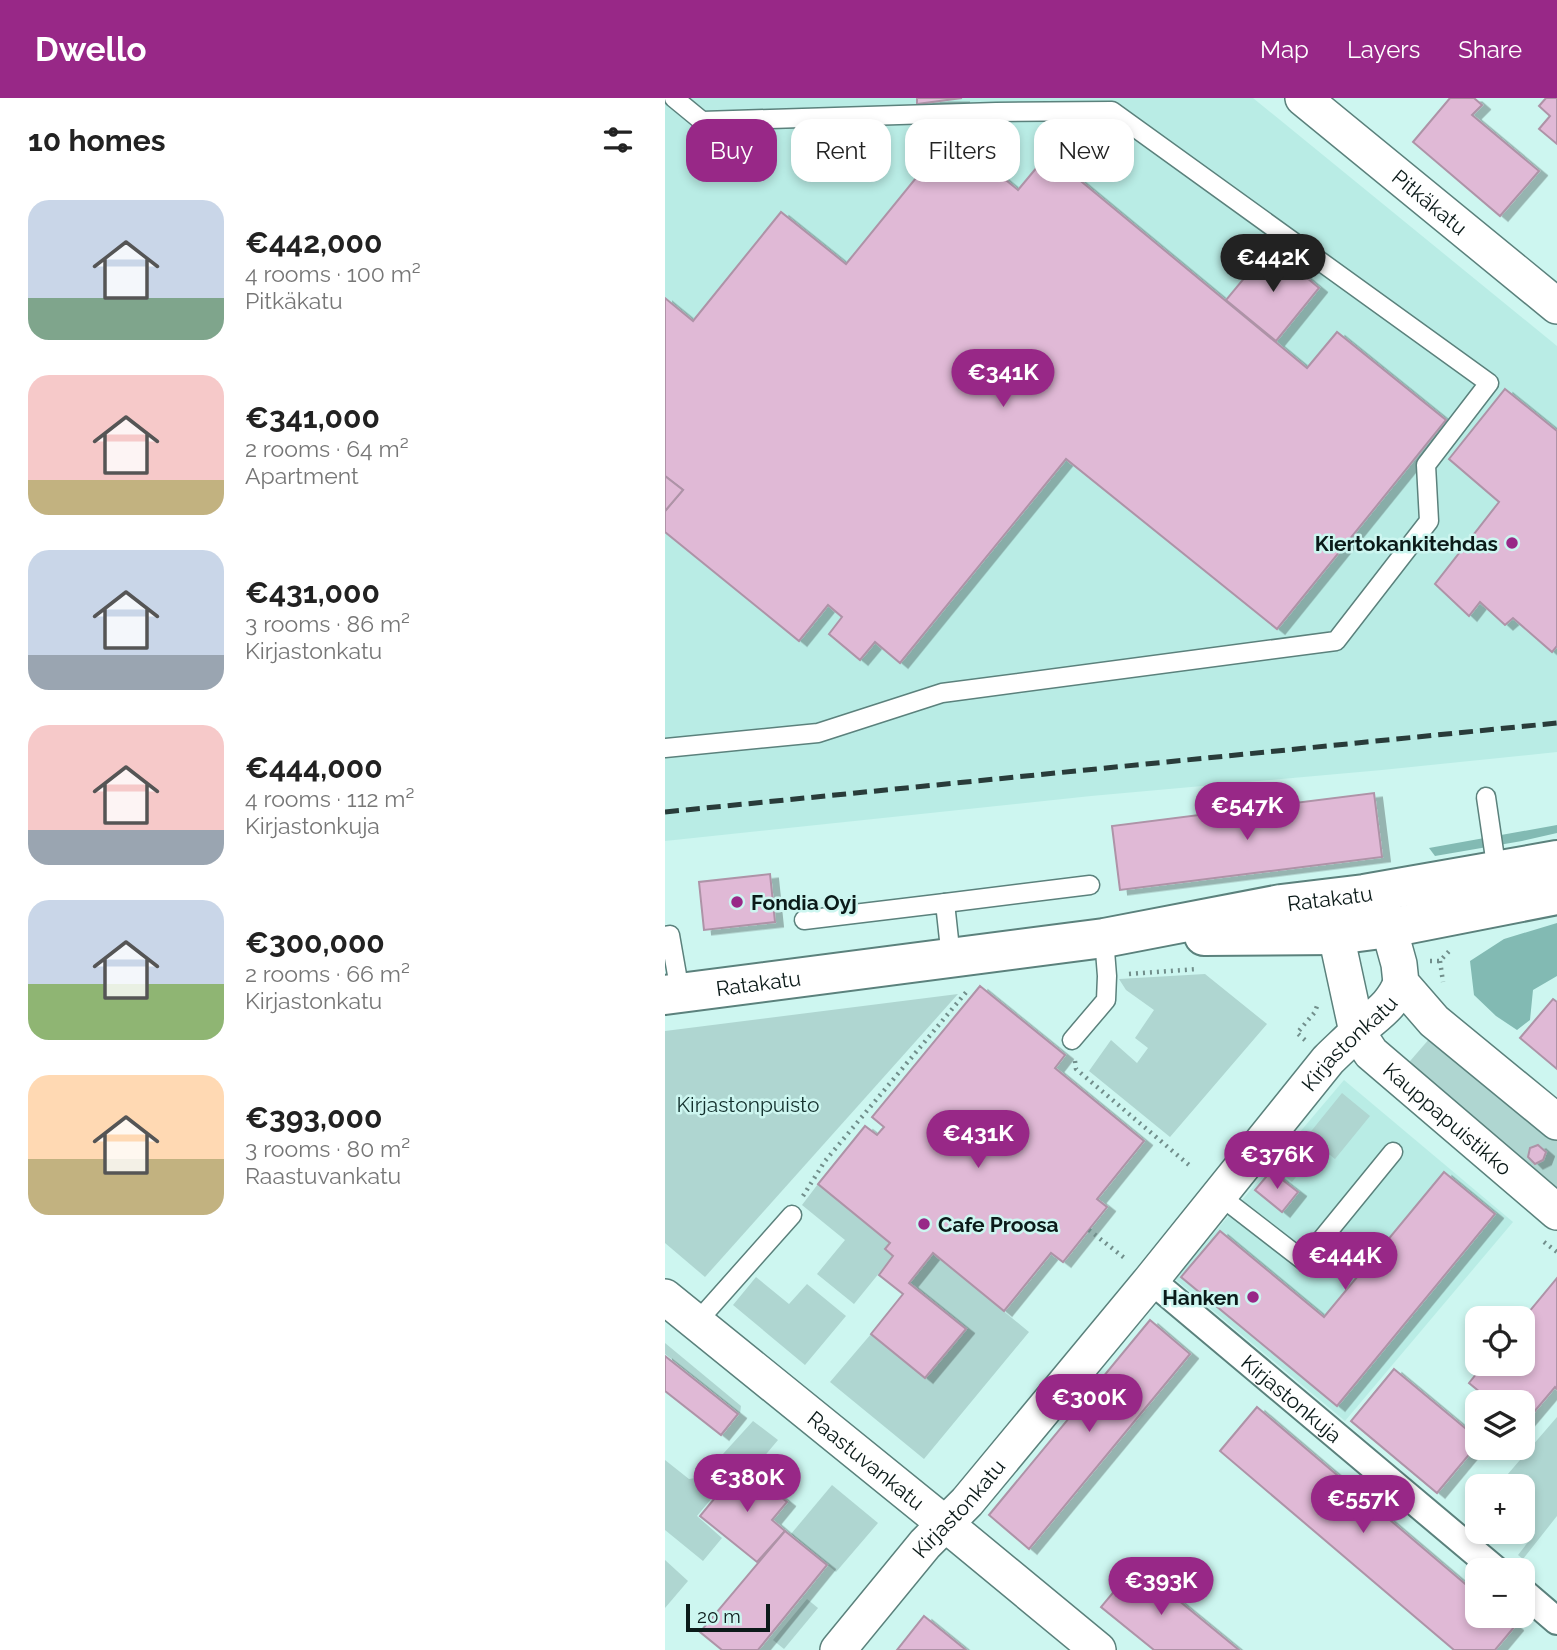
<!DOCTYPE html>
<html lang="en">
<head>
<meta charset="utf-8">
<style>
  :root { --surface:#fff; --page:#f6f6f6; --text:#222; --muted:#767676; --accent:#982887 }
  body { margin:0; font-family:Raleway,sans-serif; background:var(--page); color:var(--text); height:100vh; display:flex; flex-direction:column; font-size:26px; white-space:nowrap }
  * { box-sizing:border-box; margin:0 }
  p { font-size:23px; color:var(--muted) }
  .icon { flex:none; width:38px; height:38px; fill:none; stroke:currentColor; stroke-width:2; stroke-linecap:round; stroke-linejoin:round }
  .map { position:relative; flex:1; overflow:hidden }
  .sheet { display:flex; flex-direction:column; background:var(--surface); width:665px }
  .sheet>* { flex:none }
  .guide { position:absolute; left:21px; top:21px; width:665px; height:63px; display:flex; gap:14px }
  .controls { position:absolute; left:800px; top:1208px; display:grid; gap:14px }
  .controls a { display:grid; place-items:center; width:70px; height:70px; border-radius:14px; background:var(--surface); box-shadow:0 4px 10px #0003; font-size:35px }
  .scale { position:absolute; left:21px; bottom:18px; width:84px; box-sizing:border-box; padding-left:7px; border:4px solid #0b1a19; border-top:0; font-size:19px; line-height:24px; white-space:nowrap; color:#0b1a19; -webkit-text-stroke:5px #cdf6f0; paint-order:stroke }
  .price { position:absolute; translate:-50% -60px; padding:0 16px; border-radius:24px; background:var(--accent); color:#fff; font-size:23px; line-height:46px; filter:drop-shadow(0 2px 4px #0008) }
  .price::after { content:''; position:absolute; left:50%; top:42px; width:21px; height:16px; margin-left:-10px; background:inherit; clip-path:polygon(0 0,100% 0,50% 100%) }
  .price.current { background:#222; color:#fff }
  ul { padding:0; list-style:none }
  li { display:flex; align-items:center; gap:21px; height:175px; padding:0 28px }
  li span { display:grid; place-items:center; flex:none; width:196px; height:140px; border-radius:21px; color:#555 }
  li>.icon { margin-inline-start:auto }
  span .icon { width:84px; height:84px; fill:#fffc; stroke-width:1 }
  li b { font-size:30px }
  h2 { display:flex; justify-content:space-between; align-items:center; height:84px; padding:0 28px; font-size:30px }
  .pill { padding:0 24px; border-radius:21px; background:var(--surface); box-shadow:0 4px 10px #0003; font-size:24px; line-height:63px }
  .pill.current { background:var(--accent); color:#fff }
  header { display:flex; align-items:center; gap:42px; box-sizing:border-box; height:98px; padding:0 35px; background:var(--accent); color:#fff }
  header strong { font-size:33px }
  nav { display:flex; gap:38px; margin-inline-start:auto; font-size:24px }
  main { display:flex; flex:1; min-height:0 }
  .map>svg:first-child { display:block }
  .built { fill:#b9ece5 }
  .green { fill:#afd6d1 }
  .forest { fill:#82bab3 }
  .building { fill:#e0b9d6; stroke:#ae93a7; stroke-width:2; filter:url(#shadow) }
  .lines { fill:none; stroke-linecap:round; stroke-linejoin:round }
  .service-casing { stroke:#5b817c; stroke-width:21 }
  .pedestrian-casing { stroke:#5b817c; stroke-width:30 }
  .minor-casing { stroke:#5b817c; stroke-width:38 }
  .secondary-casing { stroke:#5b817c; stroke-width:42 }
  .path { stroke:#718e8b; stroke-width:4.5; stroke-dasharray:2 5; stroke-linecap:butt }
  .service { stroke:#fff; stroke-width:18 }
  .pedestrian { stroke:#fff; stroke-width:26 }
  .minor { stroke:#fff; stroke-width:35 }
  .secondary { stroke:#fff; stroke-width:38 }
  .rail { stroke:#293c3a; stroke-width:5; stroke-dasharray:14 7; stroke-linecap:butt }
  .poi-dot { fill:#982887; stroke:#cdf6f0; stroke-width:2.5 }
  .labels { text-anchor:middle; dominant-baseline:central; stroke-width:5; stroke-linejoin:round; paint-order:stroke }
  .street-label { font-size:21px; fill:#0b1a19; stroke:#cdf6f0 }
  .poi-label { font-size:21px; font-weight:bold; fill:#0b1a19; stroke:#cdf6f0; text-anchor:end }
  .park-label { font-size:21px; fill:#13302d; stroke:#cdf6f0 }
</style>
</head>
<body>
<header>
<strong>Dwello</strong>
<nav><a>Map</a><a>Layers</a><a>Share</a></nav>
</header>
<main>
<section class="sheet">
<h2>10 homes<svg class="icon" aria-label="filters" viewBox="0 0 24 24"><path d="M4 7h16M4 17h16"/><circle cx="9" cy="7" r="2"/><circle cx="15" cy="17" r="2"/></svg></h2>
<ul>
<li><span style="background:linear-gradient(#c9d6e8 70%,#7fa58c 0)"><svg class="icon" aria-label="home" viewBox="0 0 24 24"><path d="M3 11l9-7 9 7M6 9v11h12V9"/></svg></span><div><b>€442,000</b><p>4 rooms · 100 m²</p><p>Pitkäkatu</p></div></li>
<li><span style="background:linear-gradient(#f6c9c9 75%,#c2b280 0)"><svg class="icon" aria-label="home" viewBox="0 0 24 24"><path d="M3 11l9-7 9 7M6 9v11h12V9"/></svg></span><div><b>€341,000</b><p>2 rooms · 64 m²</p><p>Apartment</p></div></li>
<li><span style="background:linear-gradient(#c9d6e8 75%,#9aa5b1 0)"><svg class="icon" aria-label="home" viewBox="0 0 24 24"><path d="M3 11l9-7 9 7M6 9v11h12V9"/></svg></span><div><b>€431,000</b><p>3 rooms · 86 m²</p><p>Kirjastonkatu</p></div></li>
<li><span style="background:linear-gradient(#f6c9c9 75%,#9aa5b1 0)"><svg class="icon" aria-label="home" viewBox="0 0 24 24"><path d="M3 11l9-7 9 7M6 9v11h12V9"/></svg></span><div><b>€444,000</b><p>4 rooms · 112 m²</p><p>Kirjastonkuja</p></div></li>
<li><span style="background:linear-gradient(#c9d6e8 60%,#8fb573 0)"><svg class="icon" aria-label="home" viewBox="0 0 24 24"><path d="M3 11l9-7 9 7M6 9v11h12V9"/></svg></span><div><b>€300,000</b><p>2 rooms · 66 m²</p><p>Kirjastonkatu</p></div></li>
<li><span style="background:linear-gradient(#ffd9b3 60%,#c2b280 0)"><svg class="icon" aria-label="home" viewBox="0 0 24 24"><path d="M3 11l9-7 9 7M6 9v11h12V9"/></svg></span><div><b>€393,000</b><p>3 rooms · 80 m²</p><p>Raastuvankatu</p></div></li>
</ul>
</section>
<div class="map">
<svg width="892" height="1552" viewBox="0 0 892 1552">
  <defs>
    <filter id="shadow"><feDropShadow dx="8" dy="4.5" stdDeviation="0" flood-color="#0004"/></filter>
  </defs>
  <rect width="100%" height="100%" fill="#cdf6f0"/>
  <g class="built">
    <path d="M 0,0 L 588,0 L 892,248 L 892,654 L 717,672 L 426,698 L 0,743 Z"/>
    <path d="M 679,982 L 848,1124 L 680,1323 L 510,1181 Z"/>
  </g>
  <g class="green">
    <path d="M 540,876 L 602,926 L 505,1039 L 424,973 L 446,942 L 472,965 L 483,950 L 470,940 L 489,912 L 461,892 L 454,881 Z"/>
    <path d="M 293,896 L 40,1179 L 0,1145 L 0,933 Z"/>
    <path d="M 765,940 L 892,1043 L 892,1094 L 739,970 Z"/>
    <path d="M 677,995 L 705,1018 L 670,1061 L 655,1049 L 627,1084 L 614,1073 Z"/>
    <path d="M 153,1086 L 225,1145 L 220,1151 L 228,1158 L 189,1206 L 152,1176 L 180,1142 L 137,1107 Z"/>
    <path d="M 268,1155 L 364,1234 L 259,1361 L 165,1284 L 206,1236 L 260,1280 L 300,1231 L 244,1185 Z"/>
    <path d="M 91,1179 L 124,1206 L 142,1186 L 181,1218 L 140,1267 L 68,1207 Z"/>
    <path d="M 0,1245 L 76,1308 L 75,1316 L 0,1256 Z"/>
    <path d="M 892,1319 L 892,1418 L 858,1461 L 853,1457 L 870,1435 L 858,1425 L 870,1411 L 858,1401 L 858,1388 L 841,1388 L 836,1384 Z"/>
    <path d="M 88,1323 L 113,1342 L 87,1373 L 76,1365 L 32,1418 L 57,1440 L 38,1463 L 0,1432 L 0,1362 L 24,1381 L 37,1379 Z"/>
    <path d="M 167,1387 L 213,1425 L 171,1474 L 126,1436 Z"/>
    <path d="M 0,1462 L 23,1483 L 0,1510 Z"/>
    <path d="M 142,1501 L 153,1510 L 119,1551 L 108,1542 Z"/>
  </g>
  <g class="forest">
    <path d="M 892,727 L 892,735 L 857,743 L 770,758 L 764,750 Z"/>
    <path d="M 892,825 L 892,878 L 868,892 L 865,922 L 852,932 L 831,918 L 809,897 L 805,863 L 839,841 Z"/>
  </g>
  <g class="building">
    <path d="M 252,0 L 297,0 L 252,6 Z"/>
    <path d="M 785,0 L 809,0 L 817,7 L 807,17 L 874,73 L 835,118 L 748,44 Z"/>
    <path d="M 881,0 L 892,0 L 892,46 L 874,31 L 885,18 L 874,8 Z"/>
    <path d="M 286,37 L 353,92 L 383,56 L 642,270 L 672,234 L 781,322 L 612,531 L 401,361 L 235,565 L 210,544 L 195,562 L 164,536 L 177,519 L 163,507 L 134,543 L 0,434 L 0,413 L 18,392 L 0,378 L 0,200 L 28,223 L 116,114 L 181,166 Z"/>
    <path d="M 605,149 L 654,190 L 611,243 L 561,202 Z"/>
    <path d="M 840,291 L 892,333 L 892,548 L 887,554 L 848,520 L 840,527 L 815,504 L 804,518 L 770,486 L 834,404 L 784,361 Z"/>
    <path d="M 0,378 L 18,392 L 0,413 Z"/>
    <path d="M 709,695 L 717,759 L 455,792 L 447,728 Z"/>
    <path d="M 105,776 L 110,824 L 39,832 L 34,784 Z"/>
    <path d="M 315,888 L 400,957 L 390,970 L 479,1043 L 432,1101 L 442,1109 L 398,1164 L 386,1155 L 339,1213 L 268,1155 L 244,1185 L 301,1231 L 260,1280 L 206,1236 L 238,1196 L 214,1177 L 228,1158 L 220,1151 L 225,1145 L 153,1086 L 200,1028 L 212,1037 L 219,1029 L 207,1019 Z"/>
    <path d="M 888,901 L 892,904 L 892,971 L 855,940 Z"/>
    <path d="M 873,1047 L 881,1054 L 878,1062 L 870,1066 L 863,1059 L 865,1050 Z"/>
    <path d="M 606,1073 L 633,1094 L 617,1114 L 590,1092 Z"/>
    <path d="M 779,1074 L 830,1116 L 672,1308 L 516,1179 L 555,1133 L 659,1219 Z"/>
    <path d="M 892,1180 L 892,1291 L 890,1289 L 858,1327 L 858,1304 L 827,1304 L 804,1285 L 820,1265 L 858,1265 L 858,1221 Z"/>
    <path d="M 485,1222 L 525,1256 L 364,1451 L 324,1417 Z"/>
    <path d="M 0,1258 L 73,1316 L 56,1337 L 0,1293 Z"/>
    <path d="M 729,1271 L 812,1340 L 812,1347 L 772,1395 L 686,1323 Z"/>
    <path d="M 592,1309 L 812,1496 L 812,1517 L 837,1517 L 850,1528 L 830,1552 L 789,1552 L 555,1353 Z"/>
    <path d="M 77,1367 L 122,1404 L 107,1422 L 120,1433 L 92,1464 L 35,1418 Z"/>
    <path d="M 120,1433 L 162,1467 L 93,1552 L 57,1552 L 35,1534 Z"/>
    <path d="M 471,1467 L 513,1502 L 574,1552 L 489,1552 L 436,1509 Z"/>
    <path d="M 259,1518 L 301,1552 L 232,1552 Z"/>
  </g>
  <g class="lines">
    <defs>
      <g id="service">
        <path d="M 0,650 L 153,635 L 277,595 L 671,543 L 764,423 L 761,367 L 824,285 L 447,13 L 331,14 L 37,23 L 9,0"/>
        <path d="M 821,699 L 832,774"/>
        <path d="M 280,805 L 425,787"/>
        <path d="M 139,822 L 280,805 L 286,860"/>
        <path d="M 0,838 L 5,837 L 15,894"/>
        <path d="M 407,942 L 441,902 L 442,878 L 439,840"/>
        <path d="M 555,1098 L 639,1163 L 728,1054"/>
        <path d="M 31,1225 L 127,1117"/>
      </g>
      <g id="pedestrian">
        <path id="s1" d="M 486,1182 L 831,1472"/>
        <path d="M 858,1494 L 892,1523"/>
      </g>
      <g id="minor">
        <path id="s2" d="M 638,0 L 892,208"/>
        <path d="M 710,805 L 718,815 L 724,830 L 734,866 L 736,885 L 769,923 L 892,1024"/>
        <path id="s3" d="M 678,810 L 672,821 L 671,837 L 692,934 L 706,955 L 892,1114"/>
        <path id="s4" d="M 0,1199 L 295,1438 L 433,1552"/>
        <path id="s5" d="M 173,1552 L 260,1446 L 302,1404 L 486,1182 L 663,962 C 672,953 682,944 691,935 C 709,918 727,909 736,885"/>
      </g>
      <g id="secondary">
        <path d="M 539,838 L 671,837 L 724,830 L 892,797"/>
        <path id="s6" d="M 0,897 L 439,840 L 616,806 L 699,796 L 892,762"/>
      </g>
    </defs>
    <use href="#service" class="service-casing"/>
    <use href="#pedestrian" class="pedestrian-casing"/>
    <use href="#minor" class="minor-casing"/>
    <use href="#secondary" class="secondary-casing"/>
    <g class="path">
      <path d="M 765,863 L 775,863 L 786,851"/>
      <path d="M 775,863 L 778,884"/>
      <path d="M 464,876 L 532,871"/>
      <path d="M 640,942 L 632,935 L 650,914 L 653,905"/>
      <path d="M 410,963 L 411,971 L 524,1067"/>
      <path d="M 138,1098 L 160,1063 L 303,892"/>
      <path d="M 424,1132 L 462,1162"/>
      <path d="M 879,1144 L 892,1154"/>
    </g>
    <use href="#service" class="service"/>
    <use href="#pedestrian" class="pedestrian"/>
    <use href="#minor" class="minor"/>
    <use href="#secondary" class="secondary"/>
    <path class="rail" d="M 0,714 L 892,625"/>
  </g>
  <g class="poi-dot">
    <circle cx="847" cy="445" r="7"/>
    <circle cx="72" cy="804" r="7"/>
    <circle cx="259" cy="1126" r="7"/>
    <circle cx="588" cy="1199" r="7"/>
  </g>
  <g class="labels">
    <g class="street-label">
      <text stroke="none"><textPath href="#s2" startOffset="164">Pitkäkatu</textPath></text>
      <text stroke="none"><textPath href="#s6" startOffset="672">Ratakatu</textPath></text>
      <text stroke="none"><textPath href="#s6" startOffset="94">Ratakatu</textPath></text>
      <text stroke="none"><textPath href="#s5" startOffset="794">Kirjastonkatu</textPath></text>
      <text stroke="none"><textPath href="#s3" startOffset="254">Kauppapuistikko</textPath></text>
      <text stroke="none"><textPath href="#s1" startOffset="184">Kirjastonkuja</textPath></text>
      <text stroke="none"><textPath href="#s4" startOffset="259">Raastuvankatu</textPath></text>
      <text stroke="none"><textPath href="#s5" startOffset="186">Kirjastonkatu</textPath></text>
    </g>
    <g class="poi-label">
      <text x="833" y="445">Kiertokankitehdas</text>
      <text x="86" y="804" text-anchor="start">Fondia Oyj</text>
      <text x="273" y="1126" text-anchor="start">Cafe Proosa</text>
      <text x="574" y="1199">Hanken</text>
    </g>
    <g class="park-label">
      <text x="83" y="1006">Kirjastonpuisto</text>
    </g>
  </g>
</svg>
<div class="controls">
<a><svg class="icon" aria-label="locate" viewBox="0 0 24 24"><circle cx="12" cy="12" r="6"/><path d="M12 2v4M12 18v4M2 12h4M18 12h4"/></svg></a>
<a><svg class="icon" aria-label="layers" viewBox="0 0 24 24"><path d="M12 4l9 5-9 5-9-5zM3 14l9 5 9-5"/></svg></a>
<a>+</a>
<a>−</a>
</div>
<div class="scale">20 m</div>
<b class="price current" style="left:608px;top:196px">€442K</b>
<b class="price" style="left:338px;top:311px">€341K</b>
<b class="price" style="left:582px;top:744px">€547K</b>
<b class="price" style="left:313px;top:1072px">€431K</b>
<b class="price" style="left:612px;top:1093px">€376K</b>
<b class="price" style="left:680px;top:1194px">€444K</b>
<b class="price" style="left:424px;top:1336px">€300K</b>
<b class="price" style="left:82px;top:1416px">€380K</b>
<b class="price" style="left:698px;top:1437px">€557K</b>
<b class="price" style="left:496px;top:1519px">€393K</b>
<div class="guide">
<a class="pill current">Buy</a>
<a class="pill">Rent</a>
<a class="pill">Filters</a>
<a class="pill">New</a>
</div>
</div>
</main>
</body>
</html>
